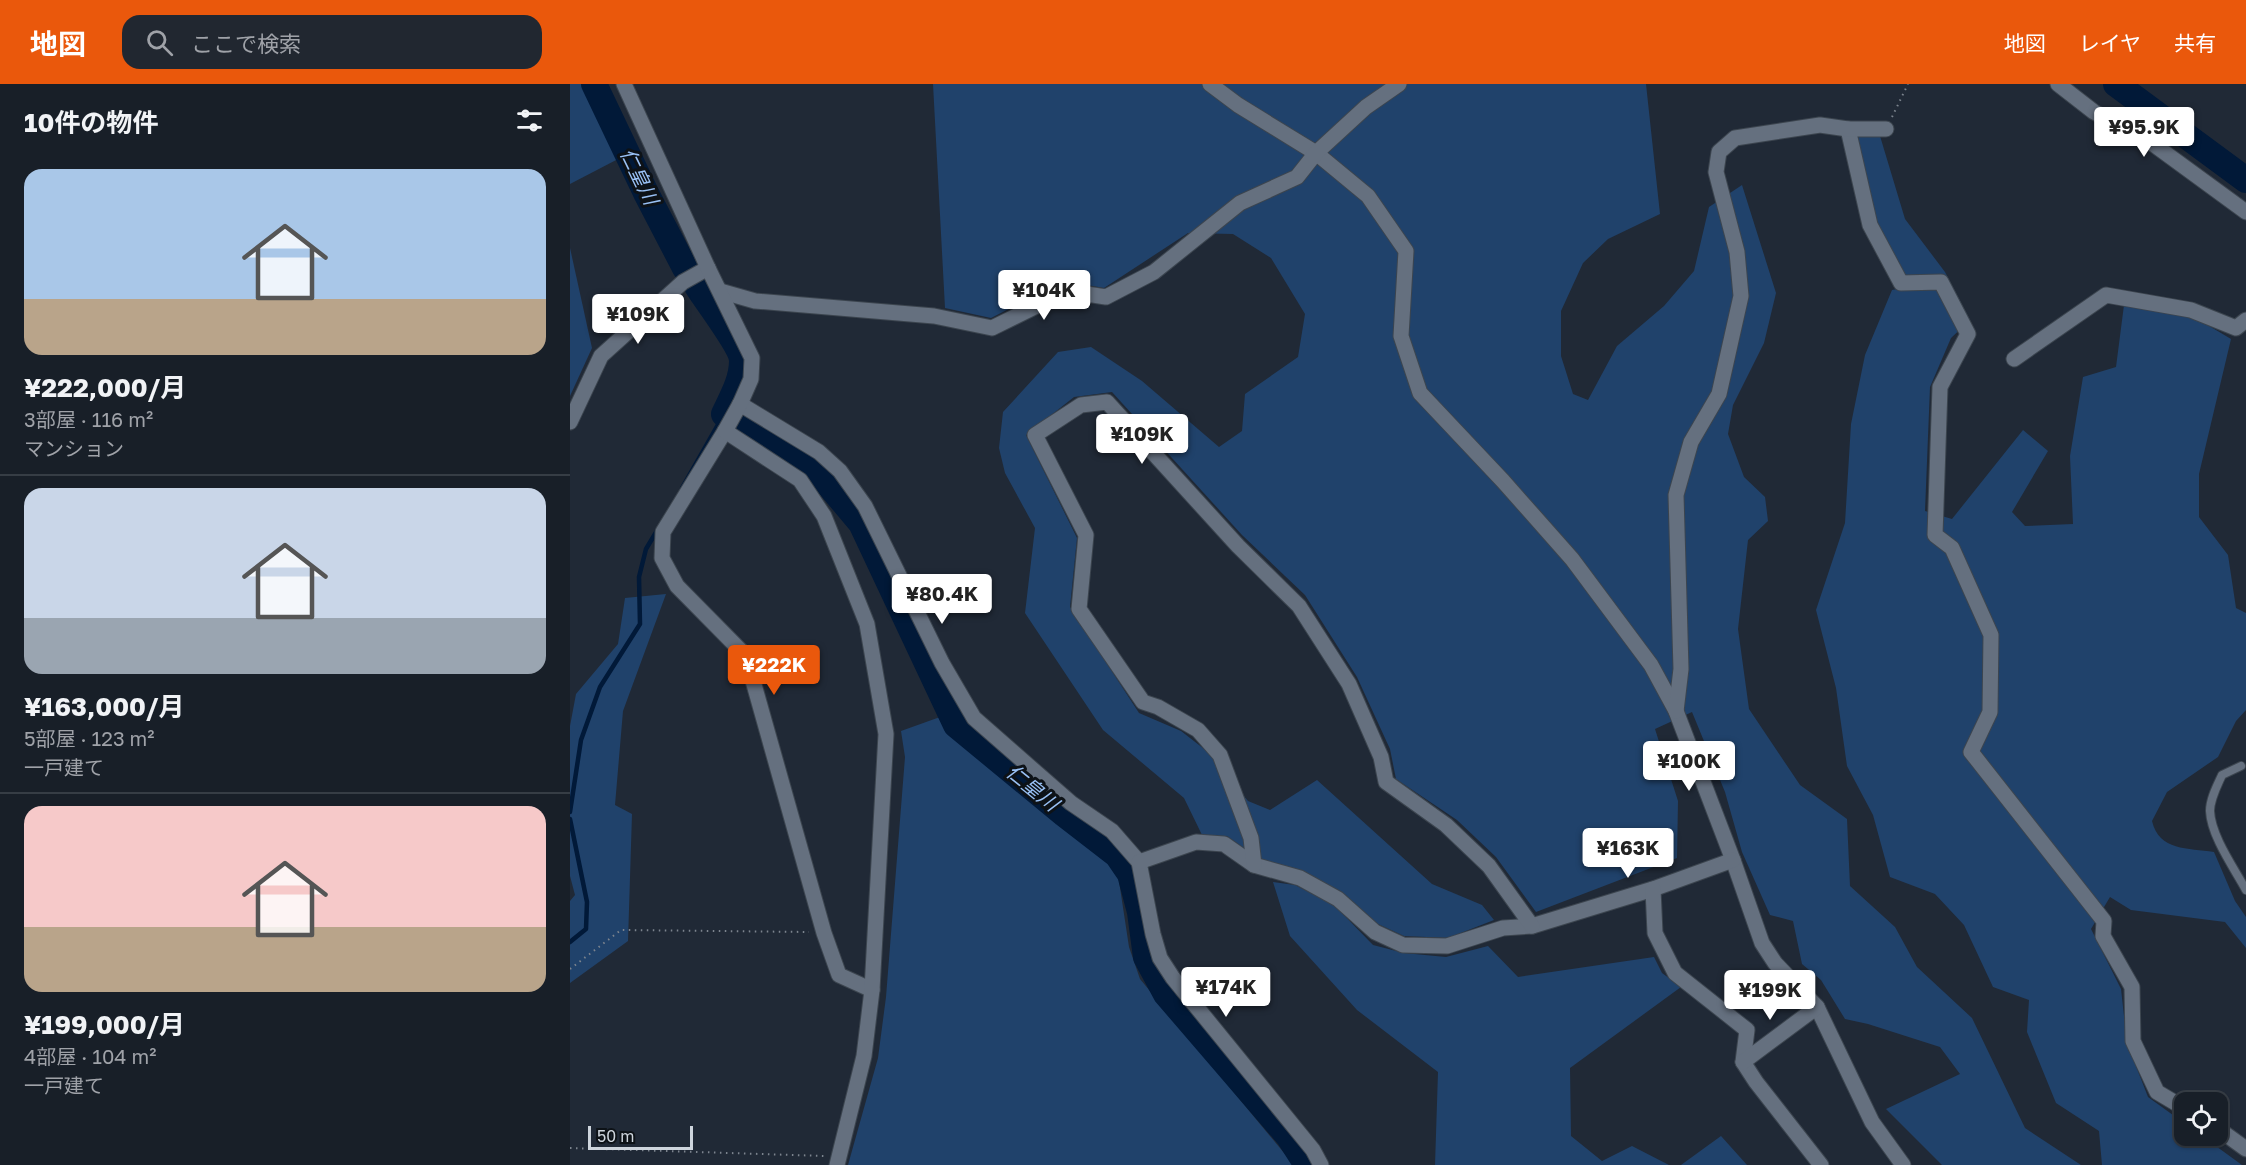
<!DOCTYPE html>
<html lang="ja">
<head>
<meta charset="utf-8">
<style>
  :root { --surface:#181f28; --page:#212730; --text:#f1f3f6; --muted:#9fa2a8; --line:#363d45; --accent:#ea580c }
  body { margin:0; font-family:"Golos Text","Noto Sans JP",sans-serif; background:var(--page); color:var(--text); height:100vh; display:flex; flex-direction:column; font-size:22px; white-space:nowrap }
  * { box-sizing:border-box; margin:0 }
  p { font-size:20px; color:var(--muted) }
  .icon { flex:none; width:33px; height:33px; fill:none; stroke:currentColor; stroke-width:2; stroke-linecap:round; stroke-linejoin:round }
  .map { position:relative; flex:1; overflow:hidden }
  .panel { display:flex; flex-direction:column; background:var(--surface); width:570px }
  .panel>* { flex:none }
  .tools { position:absolute; left:1604px; top:1008px; display:grid; gap:12px }
  .tools a { display:grid; place-items:center; width:54px; height:54px; border-radius:12px; background:var(--surface); box-shadow:0 2px 4px #0004,0 0 0 2px var(--line); font-size:30px }
  .scale { position:absolute; left:18px; bottom:15px; width:105px; box-sizing:border-box; padding-left:6px; border:3px solid #ced5dd; border-top:0; font-size:16px; line-height:21px; white-space:nowrap; color:#ced5dd; -webkit-text-stroke:4px #0d1217; paint-order:stroke }
  .price { position:absolute; translate:-50% -51px; padding:0 14px; border-radius:6px; background:#fff; color:#222; font-size:20px; line-height:39px; filter:drop-shadow(0 2px 3px #0008) }
  .price::after { content:''; position:absolute; left:50%; top:36px; width:18px; height:14px; margin-left:-9px; background:inherit; clip-path:polygon(0 0,100% 0,50% 100%) }
  .price.on { background:var(--accent); color:#fff }
  ul { padding:0; list-style:none }
  li { display:grid; align-content:center; gap:12px; height:318px; padding:0 24px }
  li+li { border-top:2px solid var(--line) }
  li span { display:grid; place-items:center; height:186px; border-radius:18px; color:#555 }
  li>.icon { margin-inline-start:auto }
  span .icon { width:108px; height:108px; fill:#fffc; stroke-width:1 }
  li b { font-size:26px }
  h2 { display:flex; justify-content:space-between; align-items:center; height:72px; padding:0 24px; font-size:26px }
  header { display:flex; align-items:center; gap:36px; box-sizing:border-box; height:84px; padding:0 30px; background:var(--accent); color:#fff }
  header strong { font-size:28px }
  nav { display:flex; gap:33px; margin-inline-start:auto; font-size:21px }
  .search { width:420px; height:54px; background:var(--page); display:flex; align-items:center; gap:15px; box-sizing:border-box; padding:0 21px; border-radius:18px; color:var(--muted); font-size:22px }
  main { display:flex; flex:1; min-height:0 }
  .map>svg:first-child { display:block }
  .green { fill:#20426b }
  .lines { fill:none; stroke-linecap:round; stroke-linejoin:round }
  .stream { stroke:#011938; stroke-width:4.5 }
  .river { stroke:#011938; stroke-width:26 }
  .service-casing { stroke:#3c454f; stroke-width:10 }
  .minor-casing { stroke:#3c454f; stroke-width:17 }
  .tertiary-casing { stroke:#3c454f; stroke-width:17 }
  .path { stroke:#7c848e; stroke-width:2; stroke-dasharray:1.5 4.5; stroke-linecap:butt }
  .service { stroke:#65707f; stroke-width:8 }
  .minor { stroke:#65707f; stroke-width:15 }
  .tertiary { stroke:#65707f; stroke-width:15 }
  .labels { text-anchor:middle; dominant-baseline:central; stroke-width:6; stroke-linejoin:round; paint-order:stroke }
  .water-label { font-size:20px; font-style:italic; fill:#99c1f5; stroke:#0d1217 }
</style>
</head>
<body>
<header>
<strong>地図</strong>
<div class="search"><svg class="icon" aria-label="search" viewBox="0 0 24 24"><circle cx="10" cy="10" r="6"/><path d="M15 15l6 6"/></svg>ここで検索</div>
<nav><a>地図</a><a>レイヤ</a><a>共有</a></nav>
</header>
<main>
<section class="panel">
<h2>10件の物件<svg class="icon" aria-label="filters" viewBox="0 0 24 24"><path d="M4 7h16M4 17h16"/><circle cx="9" cy="7" r="2"/><circle cx="15" cy="17" r="2"/></svg></h2>
<ul>
<li><span style="background:linear-gradient(#a9c7e8 70%,#b9a48a 0)"><svg class="icon" aria-label="home" viewBox="0 0 24 24"><path d="M3 11l9-7 9 7M6 9v11h12V9"/></svg></span><div><b>¥222,000/月</b><p>3部屋 · 116 m²</p><p>マンション</p></div></li>
<li><span style="background:linear-gradient(#c9d6e8 70%,#9aa5b1 0)"><svg class="icon" aria-label="home" viewBox="0 0 24 24"><path d="M3 11l9-7 9 7M6 9v11h12V9"/></svg></span><div><b>¥163,000/月</b><p>5部屋 · 123 m²</p><p>一戸建て</p></div></li>
<li><span style="background:linear-gradient(#f6c9c9 65%,#b9a48a 0)"><svg class="icon" aria-label="home" viewBox="0 0 24 24"><path d="M3 11l9-7 9 7M6 9v11h12V9"/></svg></span><div><b>¥199,000/月</b><p>4部屋 · 104 m²</p><p>一戸建て</p></div></li>
</ul>
</section>
<div class="map">
<svg width="1676" height="1081" viewBox="0 0 1676 1081">
  <rect width="100%" height="100%" fill="#202936"/>
  <g class="green">
    <path d="M 0,0 L 16,0 L 50,74 L 0,100 Z"/>
    <path d="M 363,0 L 1076,0 L 1090,130 L 1038,155 L 1013,179 L 991,227 L 991,272 L 1003,310 L 1018,316 L 1047,262 L 1094,222 L 1124,187 L 1139,123 L 1172,101 L 1206,209 L 1194,259 L 1163,321 L 1158,350 L 1174,393 L 1195,413 L 1198,437 L 1178,456 L 1168,545 L 1179,625 L 1230,701 L 1277,735 L 1280,802 L 1325,843 L 1347,883 L 1402,934 L 1455,1044 L 1511,1081 L 1372,1081 L 1316,1025 L 1390,990 L 1370,963 L 1298,940 L 1275,935 L 1251,896 L 1232,880 L 1223,837 L 1200,831 L 1172,768 L 1155,708 L 1122,628 L 1085,645 L 1108,717 L 1107,774 L 966,828 L 926,773 L 887,736 L 826,695 L 820,665 L 787,593 L 735,511 L 672,451 L 542,308 L 504,313 L 456,351 L 507,454 L 500,523 L 569,629 L 611,647 L 638,668 L 678,717 L 700,726 L 747,696 L 862,800 L 912,821 L 924,836 L 878,854 L 834,852 L 808,840 L 772,808 L 734,788 L 691,776 L 657,752 L 633,753 L 614,714 L 533,646 L 455,529 L 465,444 L 435,389 L 429,364 L 433,328 L 488,268 L 521,263 L 572,297 L 649,363 L 672,347 L 675,310 L 728,273 L 735,230 L 701,174 L 663,150 L 618,149 L 534,204 L 494,197 L 421,234 L 375,224 Z"/>
    <path d="M 1286,47 L 1310,52 L 1335,135 L 1375,188 L 1400,236 L 1381,254 L 1360,303 L 1355,427 L 1382,435 L 1453,346 L 1478,367 L 1442,428 L 1455,442 L 1503,440 L 1500,372 L 1513,293 L 1546,283 L 1554,221 L 1619,230 L 1661,255 L 1629,390 L 1629,433 L 1658,471 L 1666,524 L 1676,529 L 1676,626 L 1666,637 L 1648,673 L 1597,708 L 1582,737 C 1589,767 1618,764 1644,768 L 1665,817 L 1676,833 L 1676,864 L 1655,838 L 1561,826 L 1540,813 L 1521,845 L 1551,905 L 1557,959 L 1578,1013 L 1614,1039 L 1614,1052 L 1632,1052 L 1672,1081 L 1532,1081 L 1529,1047 L 1486,1019 L 1457,948 L 1459,916 L 1423,903 L 1394,841 L 1365,810 L 1320,793 L 1303,731 L 1277,682 L 1266,604 L 1246,526 L 1275,439 L 1281,340 L 1295,271 L 1322,206 L 1337,203 L 1307,139 Z"/>
    <path d="M 0,164 L 22,264 L 0,312 Z"/>
    <path d="M 96,510 L 53,627 L 45,721 L 62,730 L 58,857 L 0,899 L 0,817 L 5,811 L 0,792 L 0,642 L 6,610 L 48,560 L 55,514 Z"/>
    <path d="M 370,633 L 547,784 L 559,863 L 570,895 L 724,1081 L 278,1081 L 308,974 L 316,913 L 335,673 L 331,647 Z"/>
    <path d="M 703,798 L 725,801 L 764,821 L 803,861 L 834,869 L 876,873 L 918,862 L 948,893 L 1084,873 L 1092,889 L 1111,903 L 1000,984 L 1001,1052 L 1032,1077 L 1062,1062 L 1099,1081 L 865,1081 L 868,988 L 787,926 L 720,852 Z"/>
    <path d="M 1151,1052 L 1177,1081 L 1111,1081 Z"/>
  </g>
  <g class="lines">
    <g class="stream">
      <path d="M 112,404 L 154,330"/>
      <path d="M 0,728 L 11,656 L 30,603 L 70,540 L 69,493 L 76,465 L 88,445"/>
      <path d="M 0,735 L 17,818 L 16,845 L 0,858"/>
    </g>
    <g class="river">
      <path d="M 24,0 L 76,109 L 115,184"/>
      <path d="M 1546,0 L 1676,96"/>
      <path d="M 127,202 C 136,217 172,263 172,277 C 172,296 162,313 154,330"/>
      <path d="M 172,339 L 248,388 L 291,439 L 386,641 L 494,730 L 547,771 L 560,790 L 570,828 L 576,873 L 596,910 L 719,1053 L 737,1081"/>
    </g>
    <defs>
      <path id="service" d="M 1671,682 L 1652,691 C 1647,702 1640,715 1640,727 C 1641,752 1664,784 1676,806"/>
      <g id="minor">
        <path d="M 640,0 L 668,21 L 746,69 L 798,112 L 836,167 L 831,252 L 850,309 L 933,397 L 1002,475 L 1081,581 L 1106,627 L 1163,776 L 1192,859 L 1205,879 L 1247,923 L 1302,1038 L 1333,1081"/>
        <path d="M 1488,0 L 1524,28 L 1583,60 L 1676,128"/>
        <path d="M 1278,45 L 1300,141 L 1331,199 L 1371,198 L 1398,250 L 1370,303 L 1365,451 L 1382,464 L 1421,551 L 1420,628 L 1401,668 L 1534,837 L 1533,852 L 1562,903 L 1563,957 L 1587,1008 L 1614,1024"/>
        <path d="M 150,207 L 185,217 L 364,232 L 422,244 L 497,207 L 536,213 L 584,188 L 670,119 L 727,93 L 746,69 L 796,23 L 829,0"/>
        <path d="M 1444,275 L 1536,211 L 1621,226 L 1666,244 L 1676,236"/>
        <path d="M 170,320 L 249,368 L 270,387 L 295,422 L 372,579 L 404,634 L 501,719 L 542,747 L 569,778 L 583,850 L 590,874 L 603,894 L 743,1066 L 751,1081"/>
        <path d="M 0,338 L 31,272 L 113,198 L 138,184"/>
        <path d="M 155,347 L 93,448 L 92,474 L 107,502 L 176,572 L 254,849 L 269,891 L 302,906"/>
        <path d="M 1106,627 L 1111,585 L 1106,411 L 1121,358 L 1149,310 L 1171,212 L 1167,168 L 1146,88 L 1149,68 L 1165,54 L 1250,41 L 1278,45 L 1316,45"/>
        <path d="M 569,778 L 626,758 L 654,760 L 684,781 L 730,794 L 768,815 L 805,848 L 833,861 L 877,862 L 933,844 L 962,842 L 1083,805 L 1163,776"/>
        <path d="M 684,781 L 681,754 L 650,671 L 628,646 L 588,623 L 573,618 L 509,525 L 516,451 L 465,351 L 511,321 L 537,318 L 668,462 L 729,522 L 779,600 L 811,673 L 816,698 L 876,741 L 919,782 L 962,842"/>
        <path d="M 1083,805 L 1085,849 L 1105,889 L 1177,946 L 1173,978 L 1186,998 L 1251,1081"/>
        <path d="M 1173,978 L 1247,923"/>
        <path d="M 1647,1044 L 1676,1065"/>
      </g>
      <path id="tertiary" d="M 54,0 L 138,184 L 182,274 L 181,295 L 170,320 L 155,347 L 230,396 L 254,432 L 297,540 L 316,650 L 302,906 L 294,972 L 267,1081"/>
    </defs>
    <use href="#service" class="service-casing"/>
    <use href="#minor" class="minor-casing"/>
    <use href="#tertiary" class="tertiary-casing"/>
    <g class="path">
      <path d="M 1322,33 L 1338,0"/>
      <path d="M 0,885 L 51,846 L 239,848"/>
      <path d="M 0,1064 L 255,1072"/>
    </g>
    <use href="#service" class="service"/>
    <use href="#minor" class="minor"/>
    <use href="#tertiary" class="tertiary"/>
  </g>
  <g class="labels">
    <g class="water-label">
      <text transform="translate(70 92) rotate(64)">仁皇川</text>
      <text transform="translate(463 703) rotate(39)">仁皇川</text>
    </g>
  </g>
</svg>
<div class="tools">
<a><svg class="icon" aria-label="locate" viewBox="0 0 24 24"><circle cx="12" cy="12" r="6"/><path d="M12 2v4M12 18v4M2 12h4M18 12h4"/></svg></a>
</div>
<div class="scale">50 m</div>
<b class="price" style="left:1574px;top:74px">¥95.9K</b>
<b class="price" style="left:474px;top:237px">¥104K</b>
<b class="price" style="left:68px;top:261px">¥109K</b>
<b class="price" style="left:572px;top:381px">¥109K</b>
<b class="price" style="left:372px;top:541px">¥80.4K</b>
<b class="price on" style="left:204px;top:612px">¥222K</b>
<b class="price" style="left:1119px;top:708px">¥100K</b>
<b class="price" style="left:1058px;top:795px">¥163K</b>
<b class="price" style="left:656px;top:934px">¥174K</b>
<b class="price" style="left:1200px;top:937px">¥199K</b>
</div>
</main>
</body>
</html>
